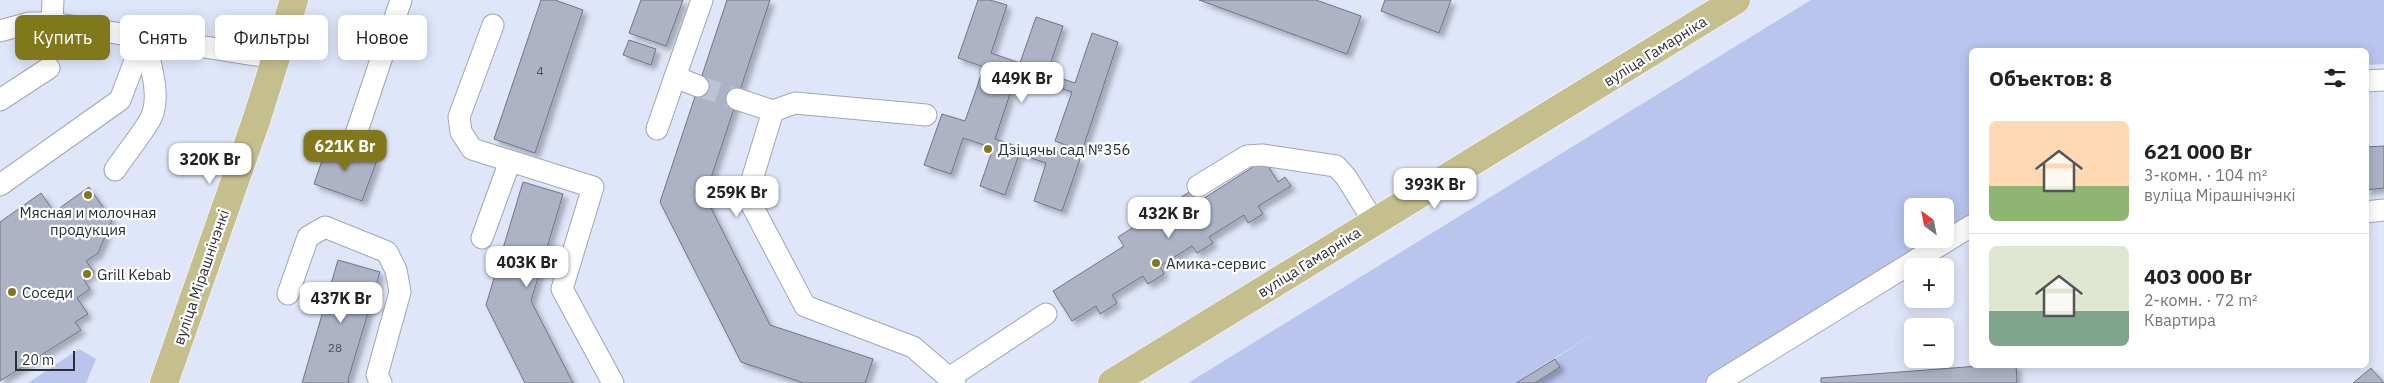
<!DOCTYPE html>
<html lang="ru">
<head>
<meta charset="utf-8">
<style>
  :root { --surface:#fff; --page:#f2f2f2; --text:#222; --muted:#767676; --line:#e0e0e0; --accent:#81781c }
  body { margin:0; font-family:"IBM Plex Sans",sans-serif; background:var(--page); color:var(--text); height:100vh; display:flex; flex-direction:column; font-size:19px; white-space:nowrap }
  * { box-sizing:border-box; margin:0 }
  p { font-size:16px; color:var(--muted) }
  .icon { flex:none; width:28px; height:28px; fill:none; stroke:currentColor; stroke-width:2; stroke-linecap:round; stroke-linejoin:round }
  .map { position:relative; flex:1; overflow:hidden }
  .details { position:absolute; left:1969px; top:48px; width:400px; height:320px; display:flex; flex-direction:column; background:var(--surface); border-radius:8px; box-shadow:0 2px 12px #0003 }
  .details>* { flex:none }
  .top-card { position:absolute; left:15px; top:15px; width:475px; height:45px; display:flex; gap:10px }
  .needle { width:32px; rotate:328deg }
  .buttons { position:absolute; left:1904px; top:198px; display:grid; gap:10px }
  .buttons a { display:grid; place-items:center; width:50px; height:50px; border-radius:8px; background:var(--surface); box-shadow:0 2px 12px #0003; font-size:25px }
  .scale { position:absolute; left:15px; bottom:12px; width:60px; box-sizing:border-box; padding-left:5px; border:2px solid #2c2e35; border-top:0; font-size:14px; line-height:18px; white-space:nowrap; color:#2c2e35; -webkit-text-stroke:4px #fff; paint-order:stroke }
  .price { position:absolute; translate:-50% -42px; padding:0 11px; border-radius:10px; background:#fff; color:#222; font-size:16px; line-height:32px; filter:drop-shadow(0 1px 2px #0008) }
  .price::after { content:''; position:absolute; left:50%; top:30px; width:15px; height:11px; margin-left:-8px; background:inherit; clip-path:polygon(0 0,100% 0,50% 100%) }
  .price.on { background:var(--accent); color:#fff }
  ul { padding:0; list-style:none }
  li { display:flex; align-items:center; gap:15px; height:125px; padding:0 20px }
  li+li { border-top:1px solid var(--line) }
  li span { display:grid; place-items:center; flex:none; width:140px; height:100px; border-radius:8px; color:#555 }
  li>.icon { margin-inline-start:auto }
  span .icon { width:60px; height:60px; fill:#fffc; stroke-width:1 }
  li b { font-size:21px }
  h2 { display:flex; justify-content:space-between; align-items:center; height:60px; padding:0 20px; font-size:21px }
  .tag { padding:0 18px; border-radius:8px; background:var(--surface); box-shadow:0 2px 12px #0003; font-size:18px; line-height:45px }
  .tag.on { background:var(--accent); color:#fff }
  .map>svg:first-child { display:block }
  .green { fill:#b9c5ed }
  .building { fill:#adb2c5; stroke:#707586; filter:url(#shadow) }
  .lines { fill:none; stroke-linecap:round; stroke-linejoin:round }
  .minor-tunnel { stroke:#bcc1d3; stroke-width:21; stroke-dasharray:21 11; stroke-linecap:butt }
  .minor-casing { stroke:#9fa5b7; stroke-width:23 }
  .major-casing { stroke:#fff; stroke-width:29 }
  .minor { stroke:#fff; stroke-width:21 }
  .major { stroke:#c5bf8d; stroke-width:28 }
  .poi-dot { fill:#81781c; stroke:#fff; stroke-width:2 }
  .labels { text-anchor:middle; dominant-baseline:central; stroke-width:4.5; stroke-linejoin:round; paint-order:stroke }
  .number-label { font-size:12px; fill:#4c4f59 }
  .street-label { font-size:15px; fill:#2c2e35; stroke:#fff }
  .poi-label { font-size:15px; fill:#2c2e35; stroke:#fff; text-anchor:start }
</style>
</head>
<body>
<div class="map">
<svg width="2384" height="383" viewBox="0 0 2384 383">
  <defs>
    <filter id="shadow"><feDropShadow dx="4.5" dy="4.5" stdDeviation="2.5" flood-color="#0004"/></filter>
  </defs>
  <rect width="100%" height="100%" fill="#e0e6fa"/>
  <g class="green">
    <path d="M 1811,0 L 2384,0 L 2384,64 L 2366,65 L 2366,50 L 1971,50 L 1971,216 L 1945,232 L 1945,206 L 1912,206 L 1912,239 L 1934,239 L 1703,383 L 1517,383 L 1606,326 L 1515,383 L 1188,383 Z"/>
    <path d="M 79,349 L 96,359 L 86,383 L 28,383 Z"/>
  </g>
  <g class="building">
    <path d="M 541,0 L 555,0 L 583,10 L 535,153 L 494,139 Z"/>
    <path d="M 641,0 L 683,0 L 666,46 L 629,33 Z"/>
    <path d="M 727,0 L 770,0 L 705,196 L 770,325 L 873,359 L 865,383 L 804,383 L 741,362 L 660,202 Z"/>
    <path d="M 978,0 L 990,0 L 1007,5 L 991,53 L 1020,63 L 1036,17 L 1063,26 L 1047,74 L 1075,83 L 1092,33 L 1118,42 L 1082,151 L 1055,141 L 1072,92 L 1017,73 L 995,139 L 1050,157 L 1052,150 L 1080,159 L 1062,211 L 1034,201 L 1046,163 L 1019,154 L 1005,195 L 980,186 L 993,148 L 963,138 L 951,174 L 924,165 L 942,114 L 965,121 L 984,67 L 958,58 Z"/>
    <path d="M 1199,0 L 1316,0 L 1361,16 L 1347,54 Z"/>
    <path d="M 1385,0 L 1451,0 L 1439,33 L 1381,11 Z"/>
    <path d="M 629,40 L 656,49 L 651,65 L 623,55 Z"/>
    <path d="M 328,143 L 377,160 L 362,201 L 314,184 Z"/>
    <path d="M 2384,146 L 2384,188 L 2366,190 L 2366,147 Z"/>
    <path d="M 1264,160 L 1278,182 L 1285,177 L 1291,186 L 1258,206 L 1263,214 L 1248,223 L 1244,215 L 1209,237 L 1213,243 L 1197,253 L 1192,246 L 1160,266 L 1164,274 L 1148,284 L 1143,276 L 1112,295 L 1117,303 L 1100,314 L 1096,306 L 1072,321 L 1053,291 L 1124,246 L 1118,237 L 1194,189 L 1201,200 Z"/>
    <path d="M 523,182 L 563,194 L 531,301 L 573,383 L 525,383 L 486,305 Z"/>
    <path d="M 89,187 L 112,220 L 98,253 L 86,261 L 94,272 L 84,280 L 90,289 L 77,298 L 88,314 L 75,322 L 81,330 L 0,381 L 0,222 L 41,193 L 54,212 Z"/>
    <path d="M 338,260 L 380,272 L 348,380 L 349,383 L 302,383 Z"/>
    <path d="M 1555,359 L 1560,367 L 1535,383 L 1516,383 Z"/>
    <path d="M 1992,365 L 2016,365 L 2017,383 L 1821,383 L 1821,378 Z"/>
    <path d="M 2371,368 L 2384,383 L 2353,383 Z"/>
  </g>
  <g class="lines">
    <path class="minor-tunnel" d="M 698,86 L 737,99"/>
    <defs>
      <g id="minor">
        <path d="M 52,23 L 53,0"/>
        <path d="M 493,25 L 459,117 L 461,132 L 472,149 L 593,187 L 562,289 L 613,383"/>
        <path d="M 0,31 L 29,23 L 52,23 L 275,58"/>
        <path d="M 2366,81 L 2384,80"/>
        <path d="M 698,86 L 675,77 L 702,0"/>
        <path d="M 737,99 L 773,111 L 795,103 L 926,115"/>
        <path d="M 0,100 L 49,68"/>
        <path d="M 773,111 L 747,196 L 805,306 L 913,347 L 955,383"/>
        <path d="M 657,129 L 675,77"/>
        <path d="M 356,134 L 401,0"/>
        <path d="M 115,170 C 126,153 141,136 151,118 C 162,95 149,61 144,37"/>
        <path d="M 0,185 L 120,100 L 144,37"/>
        <path d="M 1198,186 L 1247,156 L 1262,155 L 1336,166 L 1346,177 L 1374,222"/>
        <path d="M 2366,212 L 2384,210"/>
        <path d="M 482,238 L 510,161"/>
        <path d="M 288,294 L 308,237 L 325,227 L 387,252 L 396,270 L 400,292 L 377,375 L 381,383"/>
        <path d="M 949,378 L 1046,314"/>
        <path d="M 1717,383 L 1971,226"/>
      </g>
      <g id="major">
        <path d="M 164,383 L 257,118 L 294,0"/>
        <path d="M 1112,383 L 1736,0"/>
      </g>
    </defs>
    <use href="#minor" class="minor-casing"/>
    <use href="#major" class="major-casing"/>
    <use href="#minor" class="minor"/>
    <use href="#major" class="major"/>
  </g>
  <g class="poi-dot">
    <circle cx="988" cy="149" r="5"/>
    <circle cx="88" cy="195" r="5"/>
    <circle cx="1156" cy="263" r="5"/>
    <circle cx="87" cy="274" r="5"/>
    <circle cx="12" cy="292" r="5"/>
  </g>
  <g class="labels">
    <g class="number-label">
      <text x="540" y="70">4</text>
      <text x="335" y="347">28</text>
    </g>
    <g class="street-label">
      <text transform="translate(1655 51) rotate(-32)">вуліца Гамарніка</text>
      <text transform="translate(1309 262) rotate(-32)">вуліца Гамарніка</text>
      <text transform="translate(201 277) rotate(-71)">вуліца Мірашнічэнкі</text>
    </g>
    <g class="poi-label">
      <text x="998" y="149">Дзіцячы сад №356</text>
      <text x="88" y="212" text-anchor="middle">Мясная и молочная<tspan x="88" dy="17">продукция</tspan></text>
      <text x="1166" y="263">Амика-сервис</text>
      <text x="97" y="274">Grill Kebab</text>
      <text x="22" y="292">Соседи</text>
    </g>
  </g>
</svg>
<div class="buttons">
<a><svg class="needle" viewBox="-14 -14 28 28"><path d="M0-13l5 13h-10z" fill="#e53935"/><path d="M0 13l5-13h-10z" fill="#767676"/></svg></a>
<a>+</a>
<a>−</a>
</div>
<div class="scale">20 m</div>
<b class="price" style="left:1022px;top:104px">449K Br</b>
<b class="price on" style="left:345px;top:172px">621K Br</b>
<b class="price" style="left:210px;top:185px">320K Br</b>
<b class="price" style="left:1435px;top:210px">393K Br</b>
<b class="price" style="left:737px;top:218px">259K Br</b>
<b class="price" style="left:1169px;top:239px">432K Br</b>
<b class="price" style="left:527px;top:288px">403K Br</b>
<b class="price" style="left:341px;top:324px">437K Br</b>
<div class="top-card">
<a class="tag on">Купить</a>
<a class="tag">Снять</a>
<a class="tag">Фильтры</a>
<a class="tag">Новое</a>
</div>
<section class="details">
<h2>Объектов: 8<svg class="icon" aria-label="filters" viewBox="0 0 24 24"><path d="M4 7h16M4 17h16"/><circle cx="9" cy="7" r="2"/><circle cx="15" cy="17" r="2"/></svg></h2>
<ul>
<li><span style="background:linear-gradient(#ffd9b3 65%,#8fb573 0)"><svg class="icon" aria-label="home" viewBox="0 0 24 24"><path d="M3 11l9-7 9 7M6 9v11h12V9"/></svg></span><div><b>621 000 Br</b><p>3-комн. · 104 m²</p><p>вуліца Мірашнічэнкі</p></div></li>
<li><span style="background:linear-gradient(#dfe7d0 65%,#7fa58c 0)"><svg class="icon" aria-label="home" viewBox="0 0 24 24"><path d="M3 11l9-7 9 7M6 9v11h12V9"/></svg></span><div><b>403 000 Br</b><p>2-комн. · 72 m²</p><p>Квартира</p></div></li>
</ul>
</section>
</div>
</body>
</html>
